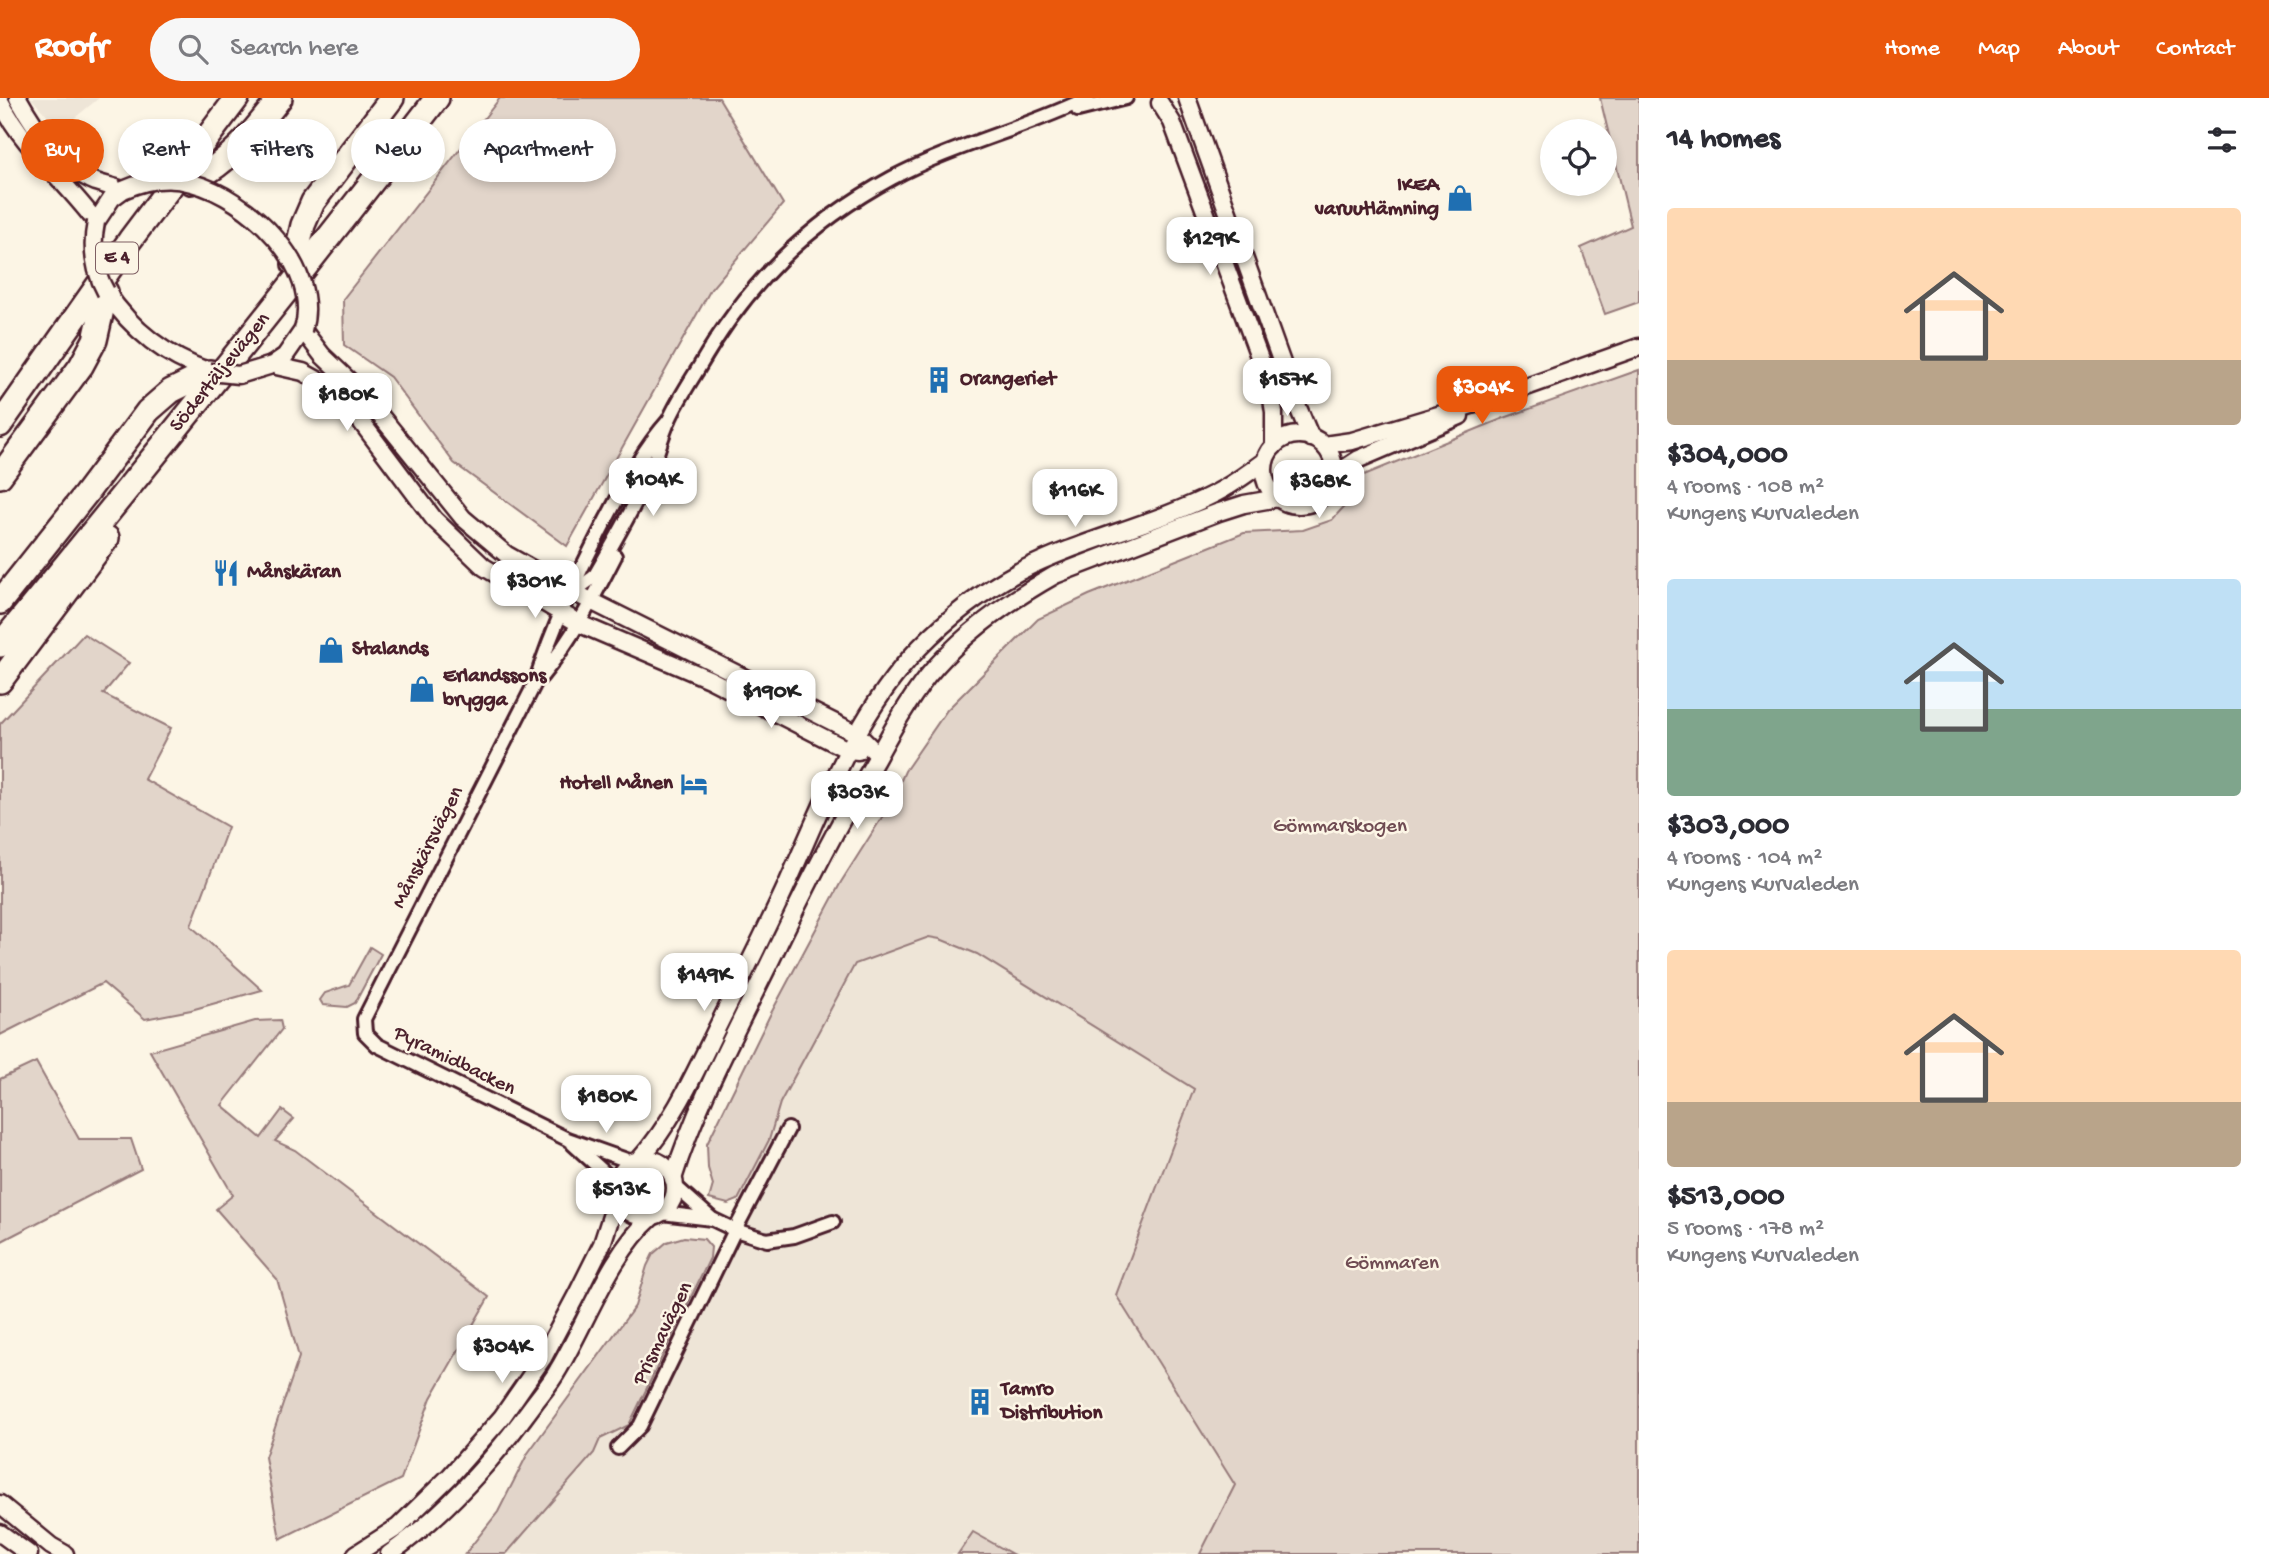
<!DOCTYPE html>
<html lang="en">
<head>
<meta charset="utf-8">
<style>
  :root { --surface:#fff; --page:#f7f7f7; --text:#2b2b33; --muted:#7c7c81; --accent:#ea580c }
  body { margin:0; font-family:"Gochi Hand",sans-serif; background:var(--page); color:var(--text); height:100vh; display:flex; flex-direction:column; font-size:26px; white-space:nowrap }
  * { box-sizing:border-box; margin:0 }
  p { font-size:23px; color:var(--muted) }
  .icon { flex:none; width:38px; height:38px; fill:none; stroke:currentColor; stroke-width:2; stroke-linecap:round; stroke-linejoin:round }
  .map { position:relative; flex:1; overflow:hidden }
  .panel { display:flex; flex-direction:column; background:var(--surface); width:630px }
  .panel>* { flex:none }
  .guide { position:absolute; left:21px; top:21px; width:665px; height:63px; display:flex; gap:14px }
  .tools { position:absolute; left:1540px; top:21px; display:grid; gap:14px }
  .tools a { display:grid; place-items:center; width:77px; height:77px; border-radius:50%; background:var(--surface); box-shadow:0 4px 10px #0003; font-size:35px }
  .price { position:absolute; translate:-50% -60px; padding:0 16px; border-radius:14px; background:#fff; color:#222; font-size:23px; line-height:46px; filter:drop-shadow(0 2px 4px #0008) }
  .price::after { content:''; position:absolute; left:50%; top:42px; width:21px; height:16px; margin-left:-10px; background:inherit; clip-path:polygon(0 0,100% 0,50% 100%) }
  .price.on { background:var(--accent); color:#fff }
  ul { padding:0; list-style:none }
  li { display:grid; align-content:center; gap:14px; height:371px; padding:0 28px }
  li span { display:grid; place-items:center; height:217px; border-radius:7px; color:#555 }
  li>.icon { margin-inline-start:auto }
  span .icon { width:126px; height:126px; fill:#fffc; stroke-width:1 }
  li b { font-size:30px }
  h2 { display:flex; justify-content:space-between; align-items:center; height:84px; padding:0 28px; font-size:30px }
  .tag { padding:0 24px; border-radius:32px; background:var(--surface); box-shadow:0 4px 10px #0003; font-size:24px; line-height:63px }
  .tag.on { background:var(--accent); color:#fff }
  header { display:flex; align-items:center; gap:42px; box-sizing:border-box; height:98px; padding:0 35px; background:var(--accent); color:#fff }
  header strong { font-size:33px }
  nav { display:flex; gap:38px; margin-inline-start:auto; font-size:24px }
  .search { width:490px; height:63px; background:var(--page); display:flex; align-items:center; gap:18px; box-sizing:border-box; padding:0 24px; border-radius:38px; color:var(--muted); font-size:26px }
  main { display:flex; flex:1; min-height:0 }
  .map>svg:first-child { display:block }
  .built { fill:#eee5d7 }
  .green { fill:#e2d5ca; stroke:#967a7a; stroke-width:2 }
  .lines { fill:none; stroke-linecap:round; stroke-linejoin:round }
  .minor-casing { stroke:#4a1f2b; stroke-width:18 }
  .tertiary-casing { stroke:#4a1f2b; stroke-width:21 }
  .motorway-casing { stroke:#4a1f2b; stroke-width:28 }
  .minor { stroke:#fcf5e5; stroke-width:12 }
  .tertiary { stroke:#fcf5e5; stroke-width:16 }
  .motorway { stroke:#fcf5e5; stroke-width:23 }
  .tertiary-bridge-casing { stroke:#4a1f2b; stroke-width:21; stroke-linecap:butt }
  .tertiary-bridge { stroke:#fcf5e5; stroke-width:16 }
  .labels { text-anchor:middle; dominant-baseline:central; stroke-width:5; stroke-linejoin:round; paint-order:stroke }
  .shield { fill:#fcf5e5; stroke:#7f5f63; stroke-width:2 }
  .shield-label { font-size:19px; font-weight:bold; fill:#4a1f2b }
  .poi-label { font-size:21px; font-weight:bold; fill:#4a1f2b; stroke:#fcf5e5; text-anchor:start }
  .street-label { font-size:21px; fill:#4a1f2b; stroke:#fcf5e5 }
  .park-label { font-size:21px; fill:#704c53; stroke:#fcf5e5 }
</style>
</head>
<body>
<header>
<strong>Roofr</strong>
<div class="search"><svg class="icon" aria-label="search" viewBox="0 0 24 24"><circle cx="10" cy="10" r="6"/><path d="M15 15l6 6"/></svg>Search here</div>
<nav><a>Home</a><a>Map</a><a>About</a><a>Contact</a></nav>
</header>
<main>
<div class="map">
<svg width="1639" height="1456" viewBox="0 0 1639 1456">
  <rect width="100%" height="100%" fill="#fcf5e5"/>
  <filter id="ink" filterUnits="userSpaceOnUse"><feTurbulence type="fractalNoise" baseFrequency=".0143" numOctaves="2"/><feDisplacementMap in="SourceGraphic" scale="14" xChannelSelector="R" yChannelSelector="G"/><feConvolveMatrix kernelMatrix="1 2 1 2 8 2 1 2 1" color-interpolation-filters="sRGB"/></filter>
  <g filter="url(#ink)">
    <g class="built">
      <path d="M 31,0 L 99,0 L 60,32 Z"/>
      <path d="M 929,839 L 940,841 L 977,856 L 1195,991 L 1116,1197 L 1235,1387 L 1200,1456 L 1012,1456 L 973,1434 L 958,1456 L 506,1456 L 594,1355 L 600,1341 L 629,1327 L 769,1042 L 780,1005 L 856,866 Z"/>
    </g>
    <g class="green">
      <path d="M 500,0 L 719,0 L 783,106 L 711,191 L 567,448 L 454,365 L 390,279 L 344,247 L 343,201 Z"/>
      <path d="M 1600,0 L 1639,0 L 1639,204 L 1605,216 L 1581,150 L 1631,128 Z"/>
      <path d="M 1639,272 L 1639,1456 L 1200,1456 L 1235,1387 L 1116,1197 L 1194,991 L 977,856 L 940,841 L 929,839 L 855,866 L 780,1005 L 769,1042 L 738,1102 L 728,1106 L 709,1101 L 713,1087 L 708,1070 L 707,1046 L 770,917 L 841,784 L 891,705 L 905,673 L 947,612 L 1038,521 L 1089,497 L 1244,435 L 1303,432 L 1332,422 L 1350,402 L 1359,379 L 1504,320 Z"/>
      <path d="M 84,536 L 129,565 L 103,596 L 171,630 L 144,681 L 228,729 L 191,828 L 262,892 L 191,912 L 145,921 L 103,885 L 0,937 L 0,626 Z"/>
      <path d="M 370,849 L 381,856 L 355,905 L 347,909 L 323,907 L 320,902 L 325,895 L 349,887 Z"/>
      <path d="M 280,922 L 282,931 L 222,1007 L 261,1040 L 282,1012 L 294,1021 L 275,1043 L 295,1052 L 489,1199 L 431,1300 L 401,1381 L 280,1441 L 265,1359 L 299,1259 L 277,1181 L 216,1111 L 233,1097 L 150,953 L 255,923 Z"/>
      <path d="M 36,964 L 79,1041 L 131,1041 L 141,1071 L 0,1144 L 0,981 Z"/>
      <path d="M 684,1139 L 704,1141 L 711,1149 L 710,1160 L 629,1327 L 600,1341 L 594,1355 L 506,1456 L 465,1456 L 498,1414 L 528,1355 L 635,1208 L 647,1168 L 653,1156 L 667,1144 Z"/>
      <path d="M 973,1434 L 1012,1456 L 958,1456 Z"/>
    </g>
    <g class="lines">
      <defs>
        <g id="minor">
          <path d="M 1078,12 L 1126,0"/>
          <path d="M 569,492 L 580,489 L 594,479 C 613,446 633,412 649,377 C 657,359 661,339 669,322 C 677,304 688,287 698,271 C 746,187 807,126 892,80 C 954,47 1024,31 1088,0"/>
          <path d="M 541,579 C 572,541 593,501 615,458"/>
          <path d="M 573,1046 L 617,1086"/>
          <path d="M 632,1064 L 567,1041 L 377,947 L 365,935 L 364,921 L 535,585 C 553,527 578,476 606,422 C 625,386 642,352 669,322"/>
          <path d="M 675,1088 L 712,1121 L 735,1132 L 767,1142 L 794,1138 L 833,1124"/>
          <path d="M 662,1115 L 712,1121"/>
          <path d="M 618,1350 L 640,1328 L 735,1132 L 788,1031"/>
        </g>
        <g id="tertiary">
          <path d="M 18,0 C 36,32 61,70 96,84 C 105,87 114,89 123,92"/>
          <path d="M 1187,0 L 1297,307 L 1311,340"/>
          <path d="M 0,3 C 25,52 64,81 96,124 L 112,100 L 123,92"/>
          <path d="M 1160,5 L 1172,24 L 1270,288 L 1274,314 L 1274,348"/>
          <path d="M 106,194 C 133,233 165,258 210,274"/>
          <path d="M 272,267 L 285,258 L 303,232 L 322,257 L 363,296 L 463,420 L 507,457 L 569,492 L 857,636 L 878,657"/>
          <path d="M 272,267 L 303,274 L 323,285 L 337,296 L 353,313 L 434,421 L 484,469 L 580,526 L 709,581 L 848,652 L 858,653"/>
          <circle cx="1299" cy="372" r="35"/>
          <path d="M 1324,347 L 1352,343 L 1495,300 L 1639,249"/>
          <path d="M 1333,378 L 1359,361 L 1460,318"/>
          <circle cx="646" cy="1090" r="29"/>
          <path d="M 639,1062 C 672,1025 692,981 714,936 C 739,885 765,835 788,784 C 825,702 856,616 919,550 C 948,520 983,493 1020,473 C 1083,441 1153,427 1216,395 C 1234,386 1249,374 1265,363"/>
          <path d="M 673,1081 C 696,1007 734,937 768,868 C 801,799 835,731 874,665 C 890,636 906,606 927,579 C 962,536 1007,504 1055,477 L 1219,414 L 1244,406 L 1278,400"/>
          <path d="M 0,1406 L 51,1448 L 65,1456"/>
          <path d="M 0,1435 L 29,1456"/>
          <path d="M 356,1456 L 398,1429 L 450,1378 L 502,1319 L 543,1260 L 577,1196 L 602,1146 L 618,1097"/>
          <path d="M 389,1456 C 445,1417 493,1362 533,1307 C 541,1296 551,1285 558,1272 C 587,1224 610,1156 652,1119"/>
        </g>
        <g id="motorway">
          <path d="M 191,84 C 232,62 252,36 280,0"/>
          <path d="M 294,166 L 303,127 L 313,104 L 392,0"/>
          <path d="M 0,327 L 130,142 L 237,0"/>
          <path d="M 0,378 L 81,268 L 95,242 L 106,194"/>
          <path d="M 0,504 L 85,397 L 148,313 L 171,293 L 210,274"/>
          <path d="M 0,547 C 148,367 295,185 437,0"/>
          <path d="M 0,583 L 107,440"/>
        </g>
      </defs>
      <use href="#minor" class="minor-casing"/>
      <use href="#tertiary" class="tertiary-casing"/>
      <use href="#motorway" class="motorway-casing"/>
      <use href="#minor" class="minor"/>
      <use href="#tertiary" class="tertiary"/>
      <use href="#motorway" class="motorway"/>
      <defs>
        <g id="tertiary-bridge">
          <path d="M 123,92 C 145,82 169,78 192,85 C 249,100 322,169 303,232"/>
          <path d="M 96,124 C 91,149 93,171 106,194"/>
          <path d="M 210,274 L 239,277 L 272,267"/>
        </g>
      </defs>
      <use href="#tertiary-bridge" class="tertiary-bridge-casing"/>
      <use href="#tertiary-bridge" class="tertiary-bridge"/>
    </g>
  </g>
  <defs>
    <symbol id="shop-bare" viewBox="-9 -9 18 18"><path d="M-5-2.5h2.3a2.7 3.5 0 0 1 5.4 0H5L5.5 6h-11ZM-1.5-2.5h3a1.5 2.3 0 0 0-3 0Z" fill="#1f6fb2" stroke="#fcf5e5" stroke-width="2.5" paint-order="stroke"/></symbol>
    <symbol id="building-bare" viewBox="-9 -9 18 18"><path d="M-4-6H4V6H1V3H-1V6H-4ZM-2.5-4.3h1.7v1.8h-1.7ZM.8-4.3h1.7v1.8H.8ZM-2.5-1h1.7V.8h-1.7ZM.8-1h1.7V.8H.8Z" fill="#1f6fb2" stroke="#fcf5e5" stroke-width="2.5" paint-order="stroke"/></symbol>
    <symbol id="restaurant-bare" viewBox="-9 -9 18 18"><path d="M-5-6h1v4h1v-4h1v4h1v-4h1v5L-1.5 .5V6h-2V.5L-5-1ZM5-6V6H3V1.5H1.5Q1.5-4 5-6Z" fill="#1f6fb2" stroke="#fcf5e5" stroke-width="2.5" paint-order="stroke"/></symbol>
    <symbol id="hotel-bare" viewBox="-9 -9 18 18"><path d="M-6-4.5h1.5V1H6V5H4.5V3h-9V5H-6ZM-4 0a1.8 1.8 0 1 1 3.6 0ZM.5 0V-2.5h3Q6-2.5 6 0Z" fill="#1f6fb2" stroke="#fcf5e5" stroke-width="2.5" paint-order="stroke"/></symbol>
  </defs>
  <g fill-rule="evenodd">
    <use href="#shop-bare" x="1441" y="81" width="38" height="38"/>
    <use href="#building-bare" x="920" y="263" width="38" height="38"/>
    <use href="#restaurant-bare" x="207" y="456" width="38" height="38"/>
    <use href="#shop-bare" x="312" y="533" width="38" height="38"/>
    <use href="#shop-bare" x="403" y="572" width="38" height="38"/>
    <use href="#hotel-bare" x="675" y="667" width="38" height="38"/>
    <use href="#building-bare" x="961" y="1285" width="38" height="38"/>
  </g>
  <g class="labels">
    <rect class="shield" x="96" y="144.5" width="42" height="31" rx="5"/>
    <g class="shield-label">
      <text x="117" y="160">E 4</text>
    </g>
    <g class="poi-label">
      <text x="1439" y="88" text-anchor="end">IKEA<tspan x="1439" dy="24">varuutlämning</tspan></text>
      <text x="960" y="282">Orangeriet</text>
      <text x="247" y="475">Månskäran</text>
      <text x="352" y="552">Stalands</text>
      <text x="443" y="579">Erlandssons<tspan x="443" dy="24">brygga</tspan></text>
      <text x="673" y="686" text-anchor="end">Hotell Månen</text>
      <text x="1001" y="1292">Tamro<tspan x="1001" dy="24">Distribution</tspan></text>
    </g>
    <g class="street-label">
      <text transform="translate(221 275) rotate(-51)">Södertäljevägen</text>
      <text transform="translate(429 750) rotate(-63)">Månskärsvägen</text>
      <text transform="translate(454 964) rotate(26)">Pyramidbacken</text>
      <text transform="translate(664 1236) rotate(-64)">Prismavägen</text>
    </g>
    <g class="park-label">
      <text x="1340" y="729">Gömmarskogen</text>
      <text x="1392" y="1166">Gömmaren</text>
    </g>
  </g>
</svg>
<div class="tools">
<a><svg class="icon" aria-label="locate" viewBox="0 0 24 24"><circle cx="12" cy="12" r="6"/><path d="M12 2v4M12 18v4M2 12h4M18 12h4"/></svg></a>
</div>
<b class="price" style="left:1210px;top:179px">$129K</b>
<b class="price" style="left:1287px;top:320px">$157K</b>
<b class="price on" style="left:1482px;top:328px">$304K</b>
<b class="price" style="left:347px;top:335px">$180K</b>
<b class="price" style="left:653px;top:420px">$104K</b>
<b class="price" style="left:1319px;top:422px">$368K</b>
<b class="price" style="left:1075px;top:431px">$116K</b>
<b class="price" style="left:535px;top:522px">$301K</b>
<b class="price" style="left:771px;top:632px">$190K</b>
<b class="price" style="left:857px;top:733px">$303K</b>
<b class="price" style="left:704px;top:915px">$149K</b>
<b class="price" style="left:606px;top:1037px">$180K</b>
<b class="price" style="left:620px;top:1130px">$513K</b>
<b class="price" style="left:502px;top:1287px">$304K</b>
<div class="guide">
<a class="tag on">Buy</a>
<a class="tag">Rent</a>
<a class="tag">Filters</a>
<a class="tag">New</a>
<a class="tag">Apartment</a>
</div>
</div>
<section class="panel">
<h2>14 homes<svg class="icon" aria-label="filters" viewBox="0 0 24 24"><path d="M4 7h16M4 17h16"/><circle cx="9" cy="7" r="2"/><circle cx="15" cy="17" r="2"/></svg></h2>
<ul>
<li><span style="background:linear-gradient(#ffd9b3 70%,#b9a48a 0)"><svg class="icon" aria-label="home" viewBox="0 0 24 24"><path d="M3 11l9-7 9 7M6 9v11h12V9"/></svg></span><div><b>$304,000</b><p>4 rooms · 108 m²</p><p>Kungens Kurvaleden</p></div></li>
<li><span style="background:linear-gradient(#bfe0f5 60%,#7fa58c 0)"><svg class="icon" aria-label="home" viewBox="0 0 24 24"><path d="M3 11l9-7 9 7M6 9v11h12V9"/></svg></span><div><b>$303,000</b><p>4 rooms · 104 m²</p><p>Kungens Kurvaleden</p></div></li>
<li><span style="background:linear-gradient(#ffd9b3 70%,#b9a48a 0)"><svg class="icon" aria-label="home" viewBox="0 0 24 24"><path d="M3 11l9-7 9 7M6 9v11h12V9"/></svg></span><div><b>$513,000</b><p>5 rooms · 178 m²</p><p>Kungens Kurvaleden</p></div></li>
</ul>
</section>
</main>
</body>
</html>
